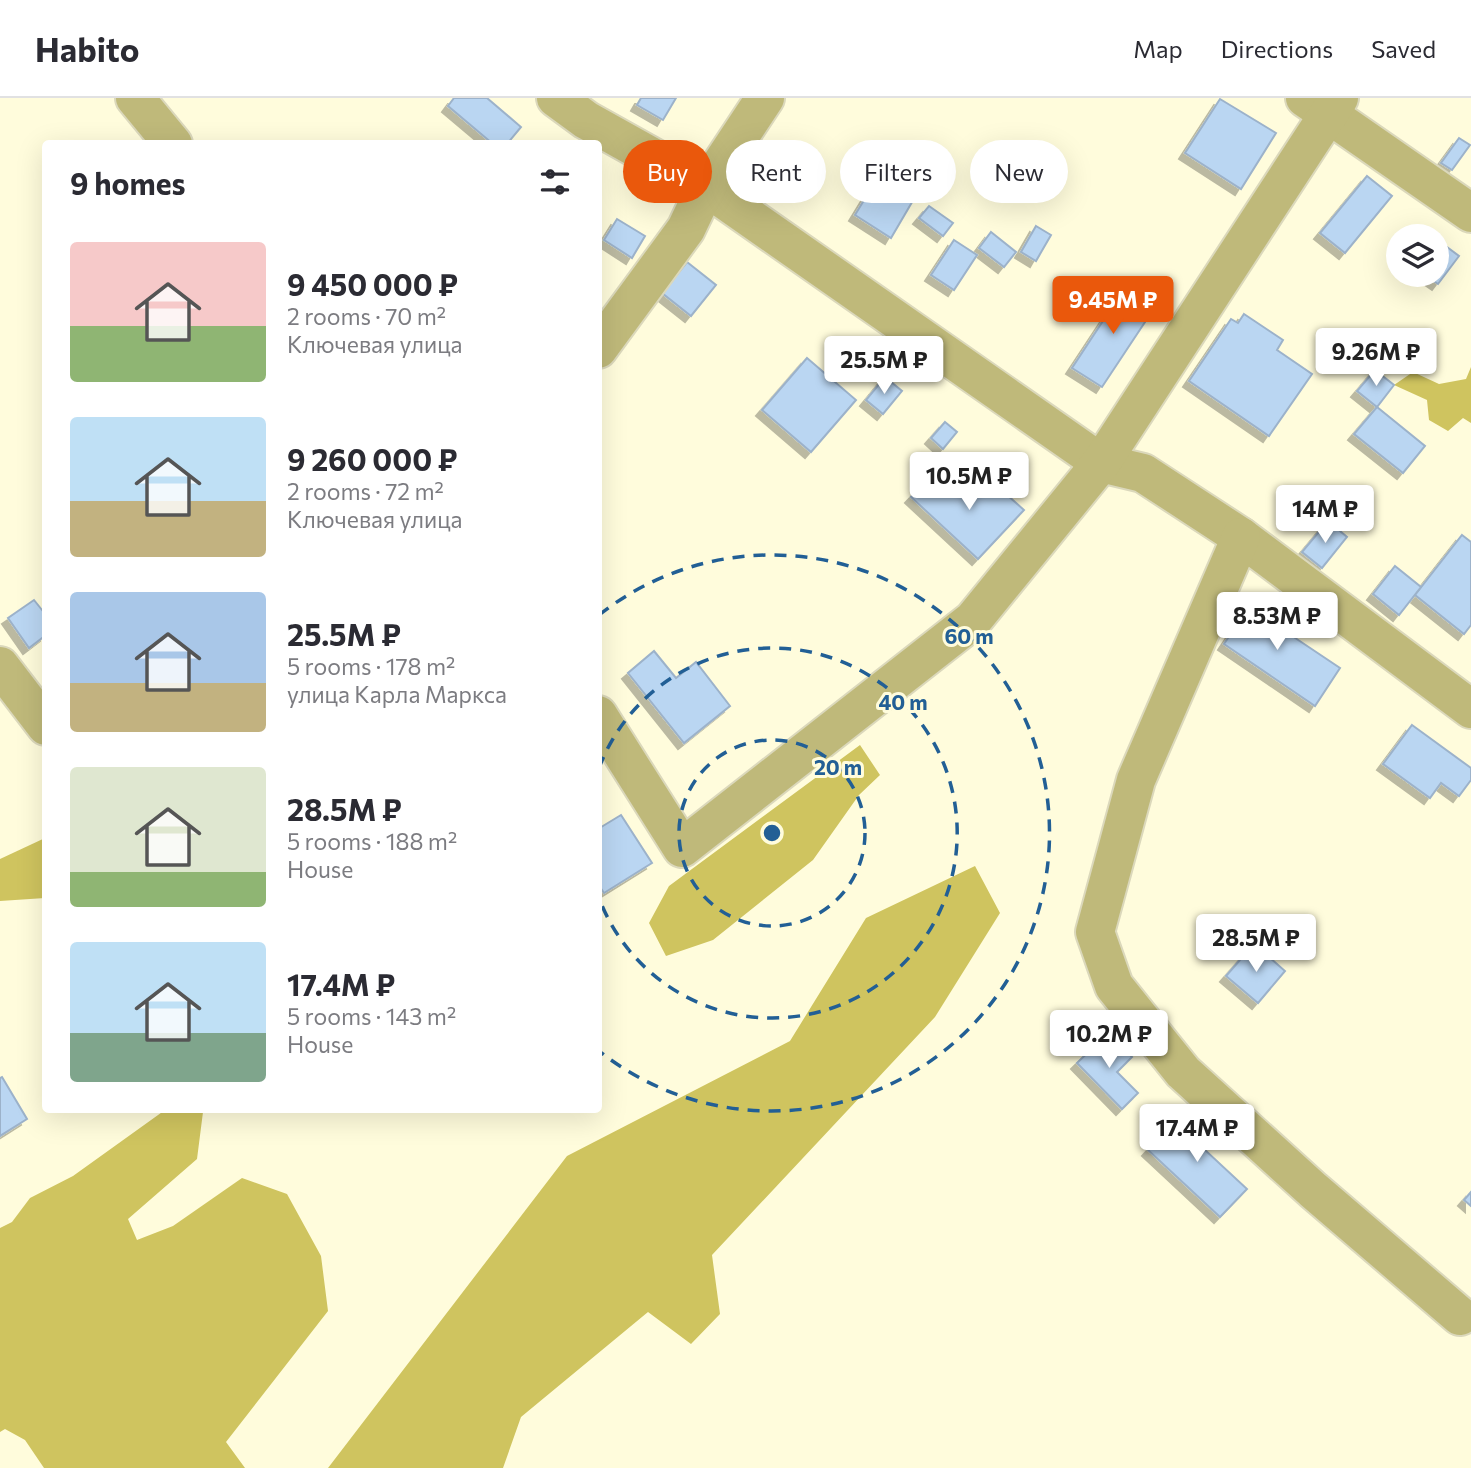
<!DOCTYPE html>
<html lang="en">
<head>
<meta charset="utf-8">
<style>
  :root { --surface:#fff; --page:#f2f2f3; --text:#2b2b33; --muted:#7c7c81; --line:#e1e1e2; --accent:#ea580c }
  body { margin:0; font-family:Commissioner,sans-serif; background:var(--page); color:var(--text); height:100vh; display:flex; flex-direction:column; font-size:26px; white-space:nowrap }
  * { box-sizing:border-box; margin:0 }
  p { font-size:23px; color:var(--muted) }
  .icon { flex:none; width:38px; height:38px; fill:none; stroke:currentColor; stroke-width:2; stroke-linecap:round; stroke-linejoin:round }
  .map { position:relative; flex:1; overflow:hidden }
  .panel { position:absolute; left:42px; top:42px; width:560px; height:973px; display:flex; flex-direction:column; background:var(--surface); border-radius:7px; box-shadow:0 7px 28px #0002 }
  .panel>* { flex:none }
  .hud { position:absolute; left:623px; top:42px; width:665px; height:63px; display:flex; gap:14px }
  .tools { position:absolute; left:1386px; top:126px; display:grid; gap:14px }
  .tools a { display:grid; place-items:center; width:63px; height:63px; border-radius:50%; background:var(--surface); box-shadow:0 7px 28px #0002; font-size:35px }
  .price { position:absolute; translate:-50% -60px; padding:0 16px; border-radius:7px; background:#fff; color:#222; font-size:23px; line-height:46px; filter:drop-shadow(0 2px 4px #0008) }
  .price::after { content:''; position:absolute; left:50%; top:42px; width:21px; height:16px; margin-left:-10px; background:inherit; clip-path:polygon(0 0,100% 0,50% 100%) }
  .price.selected { background:var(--accent); color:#fff }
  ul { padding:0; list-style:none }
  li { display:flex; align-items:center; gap:21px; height:175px; padding:0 28px }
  li span { display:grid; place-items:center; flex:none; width:196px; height:140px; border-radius:7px; color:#555 }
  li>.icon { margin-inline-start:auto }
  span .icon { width:84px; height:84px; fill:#fffc; stroke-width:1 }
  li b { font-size:30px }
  h2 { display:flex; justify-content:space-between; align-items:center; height:84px; padding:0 28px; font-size:30px }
  .pill { padding:0 24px; border-radius:32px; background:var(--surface); box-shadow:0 7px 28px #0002; font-size:24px; line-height:63px }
  .pill.selected { background:var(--accent); color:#fff }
  header { display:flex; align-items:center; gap:42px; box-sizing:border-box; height:98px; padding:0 35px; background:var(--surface); border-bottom:2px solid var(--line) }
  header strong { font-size:33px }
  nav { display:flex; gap:38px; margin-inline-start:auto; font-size:24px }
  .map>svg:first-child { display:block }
  .forest { fill:#cfc45f }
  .building { fill:#bad6f2; stroke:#9cb2ca; stroke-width:2; filter:url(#shadow) }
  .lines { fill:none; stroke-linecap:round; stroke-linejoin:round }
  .minor-casing { stroke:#dbd8bb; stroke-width:42 }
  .minor { stroke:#bfb97a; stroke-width:38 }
  .ring { fill:none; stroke:#225f95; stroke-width:3.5; stroke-dasharray:12 9 }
  .centre { fill:#225f95; stroke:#fffcdc; stroke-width:3.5 }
  .ring-label { font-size:21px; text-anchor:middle; font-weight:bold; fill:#225f95; stroke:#fffcdc; stroke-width:6; stroke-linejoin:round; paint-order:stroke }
</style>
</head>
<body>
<header>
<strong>Habito</strong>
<nav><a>Map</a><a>Directions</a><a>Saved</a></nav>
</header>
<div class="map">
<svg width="1471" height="1370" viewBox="0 0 1471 1370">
  <defs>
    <filter id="shadow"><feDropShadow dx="-6" dy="6" stdDeviation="0" flood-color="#0004"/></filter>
  </defs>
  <rect width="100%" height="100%" fill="#fffcdc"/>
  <g class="forest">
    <path d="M 1471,269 L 1471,325 L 1463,320 L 1448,333 L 1429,322 L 1427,302 L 1394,287 L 1413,274 L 1439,286 L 1466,281 Z"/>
    <path d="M 860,647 L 880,677 L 859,697 L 813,762 L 713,842 L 666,858 L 649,825 L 669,788 Z"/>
    <path d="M 45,740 L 45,800 L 0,803 L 0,761 Z"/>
    <path d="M 975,768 L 1000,815 L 935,919 L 712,1157 L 720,1216 L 691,1246 L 648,1214 L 521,1319 L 503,1370 L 328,1370 L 567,1058 L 790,943 L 866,820 Z"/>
    <path d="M 165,1012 L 201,1012 L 203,1014 L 197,1061 L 128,1121 L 137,1142 L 173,1128 L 242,1080 L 287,1096 L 321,1158 L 328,1213 L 226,1344 L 245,1370 L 44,1370 L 25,1342 L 5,1331 L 0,1334 L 0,1130 L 12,1124 L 30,1100 L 73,1078 Z"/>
  </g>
  <g class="building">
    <path d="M 454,0 L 487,0 L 521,29 L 507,46 L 493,46 L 448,8 Z"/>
    <path d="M 641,0 L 676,0 L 663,22 L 637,7 Z"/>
    <path d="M 1220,1 L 1276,35 L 1241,91 L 1185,55 Z"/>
    <path d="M 1459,40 L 1470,47 L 1452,72 L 1441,65 Z"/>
    <path d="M 886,66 L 906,78 L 899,90 L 915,99 L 891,140 L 855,117 Z"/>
    <path d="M 1367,78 L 1392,98 L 1345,155 L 1320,135 Z"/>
    <path d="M 929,108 L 953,125 L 943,138 L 919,120 Z"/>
    <path d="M 617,121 L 645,138 L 632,160 L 604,142 Z"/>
    <path d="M 1036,128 L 1051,137 L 1036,163 L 1021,154 Z"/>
    <path d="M 991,134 L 1016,154 L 1004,169 L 979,150 Z"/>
    <path d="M 954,142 L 977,157 L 954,192 L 931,177 Z"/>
    <path d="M 1443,146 L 1459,158 L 1438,186 L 1425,177 L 1437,177 L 1437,154 Z"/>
    <path d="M 687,164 L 716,187 L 691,218 L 662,195 Z"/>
    <path d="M 1130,182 L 1148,194 L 1137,210 L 1149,218 L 1102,289 L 1072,270 Z"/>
    <path d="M 1244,216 L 1283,242 L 1277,252 L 1312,276 L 1269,338 L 1189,283 L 1231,221 L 1238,225 Z"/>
    <path d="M 807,260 L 856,302 L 811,354 L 762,312 Z"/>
    <path d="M 1375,272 L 1394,287 L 1377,309 L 1357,293 Z"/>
    <path d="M 885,279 L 902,293 L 883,316 L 866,302 Z"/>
    <path d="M 1377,309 L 1425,348 L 1403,375 L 1354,336 Z"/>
    <path d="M 945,324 L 957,334 L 943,351 L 931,340 Z"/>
    <path d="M 935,374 L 968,404 L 989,381 L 1024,412 L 978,461 L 911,399 Z"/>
    <path d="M 1328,423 L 1347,439 L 1322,470 L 1302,454 Z"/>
    <path d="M 1462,437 L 1471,444 L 1471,527 L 1464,536 L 1415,497 Z"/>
    <path d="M 1395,468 L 1421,489 L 1399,517 L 1373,496 Z"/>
    <path d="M 1234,499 L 1340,570 L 1315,608 L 1224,546 L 1232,534 L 1217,524 Z"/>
    <path d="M 34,502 L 46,517 L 46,537 L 29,550 L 8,520 Z"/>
    <path d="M 654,553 L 676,580 L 696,564 L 730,608 L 684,645 L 628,575 Z"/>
    <path d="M 1412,627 L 1471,670 L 1471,682 L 1459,698 L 1441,685 L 1430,700 L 1383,666 Z"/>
    <path d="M 621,717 L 652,765 L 604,795 L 598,786 L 598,731 Z"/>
    <path d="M 1254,846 L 1285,873 L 1258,905 L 1226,878 Z"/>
    <path d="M 1108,935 L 1132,959 L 1117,974 L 1138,995 L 1122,1011 L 1077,965 Z"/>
    <path d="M 2,979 L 27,1021 L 0,1038 L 0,980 Z"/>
    <path d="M 1189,1008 L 1205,1023 L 1191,1039 L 1247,1091 L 1220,1119 L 1148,1052 Z"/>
    <path d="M 1471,1094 L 1471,1108 L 1464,1102 Z"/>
  </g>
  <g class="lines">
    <defs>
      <g id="minor">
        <path d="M 135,0 L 173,46"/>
        <path d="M 556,0 L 586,22 L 706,89 L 1101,365 L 1143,375 L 1241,439 L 1471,611"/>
        <path d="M 1305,0 L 1471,115"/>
        <path d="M 598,251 L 686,131 L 706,89 L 765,0"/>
        <path d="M 1241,439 L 1136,682 L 1095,834 L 1114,888 L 1183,974 L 1313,1092 L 1460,1218"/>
        <path d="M 0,568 L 46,628"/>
        <path d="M 598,617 L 682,750 L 973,522 L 1101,365 L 1339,0"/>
      </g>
    </defs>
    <use href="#minor" class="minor-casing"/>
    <use href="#minor" class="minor"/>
  </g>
  <g class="ring">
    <circle cx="772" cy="735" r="93"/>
    <path d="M599 670A185 185 0 1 1 599 800"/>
    <path d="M599 517A278 278 0 1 1 599 953"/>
  </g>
  <circle cx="772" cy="735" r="10" class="centre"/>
  <g class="ring-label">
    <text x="969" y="546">60 m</text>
    <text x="903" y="612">40 m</text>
    <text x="838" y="677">20 m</text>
  </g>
</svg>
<div class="tools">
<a><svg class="icon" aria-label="layers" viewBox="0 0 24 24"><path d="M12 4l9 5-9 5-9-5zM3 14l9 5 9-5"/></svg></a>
</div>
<b class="price selected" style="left:1113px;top:238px">9.45M ₽</b>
<b class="price" style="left:1376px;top:290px">9.26M ₽</b>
<b class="price" style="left:884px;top:298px">25.5M ₽</b>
<b class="price" style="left:969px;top:414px">10.5M ₽</b>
<b class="price" style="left:1325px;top:447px">14M ₽</b>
<b class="price" style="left:1277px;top:554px">8.53M ₽</b>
<b class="price" style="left:1256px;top:876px">28.5M ₽</b>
<b class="price" style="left:1109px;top:972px">10.2M ₽</b>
<b class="price" style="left:1197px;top:1066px">17.4M ₽</b>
<div class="hud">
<a class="pill selected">Buy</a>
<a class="pill">Rent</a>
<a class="pill">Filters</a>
<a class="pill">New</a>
</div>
<section class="panel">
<h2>9 homes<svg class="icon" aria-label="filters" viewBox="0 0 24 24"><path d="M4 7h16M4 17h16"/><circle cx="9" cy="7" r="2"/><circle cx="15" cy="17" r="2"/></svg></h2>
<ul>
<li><span style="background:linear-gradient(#f6c9c9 60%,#8fb573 0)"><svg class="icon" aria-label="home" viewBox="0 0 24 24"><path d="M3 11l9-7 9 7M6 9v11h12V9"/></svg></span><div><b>9 450 000 ₽</b><p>2 rooms · 70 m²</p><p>Ключевая улица</p></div></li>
<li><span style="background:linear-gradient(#bfe0f5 60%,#c2b280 0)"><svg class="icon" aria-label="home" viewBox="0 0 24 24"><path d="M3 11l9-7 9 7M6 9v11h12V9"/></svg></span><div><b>9 260 000 ₽</b><p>2 rooms · 72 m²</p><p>Ключевая улица</p></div></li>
<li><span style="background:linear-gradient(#a9c7e8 65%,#c2b280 0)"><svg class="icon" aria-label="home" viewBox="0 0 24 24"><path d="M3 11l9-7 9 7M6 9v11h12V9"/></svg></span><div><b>25.5M ₽</b><p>5 rooms · 178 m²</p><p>улица Карла Маркса</p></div></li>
<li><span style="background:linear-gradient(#dfe7d0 75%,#8fb573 0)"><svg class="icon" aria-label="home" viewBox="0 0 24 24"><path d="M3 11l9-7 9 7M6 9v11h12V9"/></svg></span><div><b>28.5M ₽</b><p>5 rooms · 188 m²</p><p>House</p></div></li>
<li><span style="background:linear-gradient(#bfe0f5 65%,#7fa58c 0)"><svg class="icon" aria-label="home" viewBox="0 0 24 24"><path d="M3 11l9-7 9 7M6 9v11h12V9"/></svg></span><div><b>17.4M ₽</b><p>5 rooms · 143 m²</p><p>House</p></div></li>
</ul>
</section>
</div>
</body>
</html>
